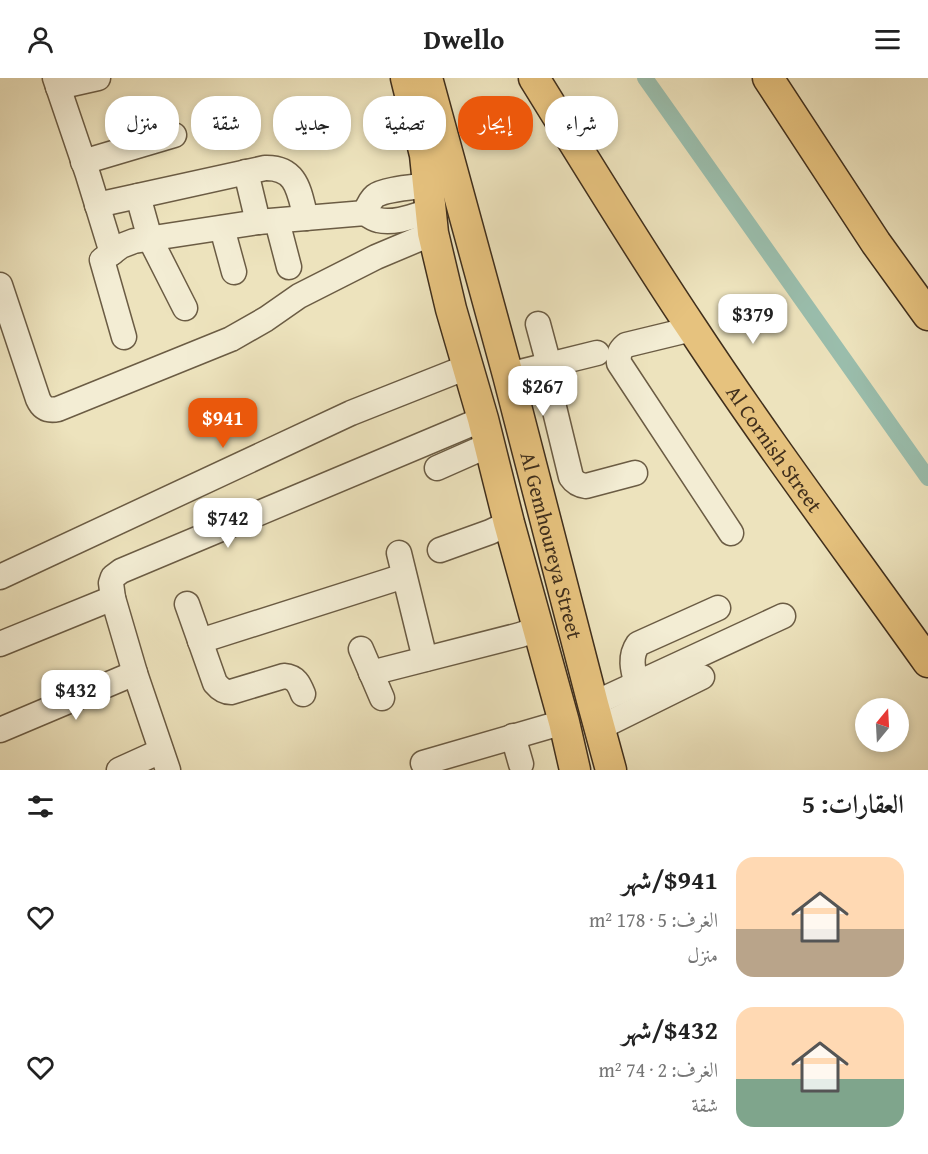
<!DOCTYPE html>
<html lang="ar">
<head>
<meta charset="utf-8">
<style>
  :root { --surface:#fff; --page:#f2f2f2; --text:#222; --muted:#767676; --accent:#ea580c }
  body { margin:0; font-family:"Gentium Book Plus",Amiri,serif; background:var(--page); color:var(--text); direction:rtl; height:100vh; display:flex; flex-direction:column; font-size:22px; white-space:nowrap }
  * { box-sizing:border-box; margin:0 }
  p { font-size:20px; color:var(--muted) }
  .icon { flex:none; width:33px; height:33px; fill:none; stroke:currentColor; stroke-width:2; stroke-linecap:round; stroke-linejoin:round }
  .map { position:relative; height:692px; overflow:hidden; direction:ltr }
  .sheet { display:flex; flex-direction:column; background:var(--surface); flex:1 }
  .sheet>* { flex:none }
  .guide { position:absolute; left:18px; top:18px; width:600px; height:54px; direction:rtl; display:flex; gap:12px }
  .needle { width:39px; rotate:18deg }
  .buttons { position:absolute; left:855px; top:620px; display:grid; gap:12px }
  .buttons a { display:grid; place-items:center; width:54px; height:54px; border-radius:50%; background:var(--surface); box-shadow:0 3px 9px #0003; font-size:30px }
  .price { position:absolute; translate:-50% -51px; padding:0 14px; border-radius:12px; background:#fff; color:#222; font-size:20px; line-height:39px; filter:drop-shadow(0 2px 3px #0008) }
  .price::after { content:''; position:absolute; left:50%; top:36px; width:18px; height:14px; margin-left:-9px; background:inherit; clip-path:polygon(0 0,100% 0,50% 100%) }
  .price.selected { background:var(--accent); color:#fff }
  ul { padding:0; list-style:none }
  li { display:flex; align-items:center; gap:18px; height:150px; padding:0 24px }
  li span { display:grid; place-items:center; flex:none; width:168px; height:120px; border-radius:18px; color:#555 }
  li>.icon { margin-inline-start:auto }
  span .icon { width:72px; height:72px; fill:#fffc; stroke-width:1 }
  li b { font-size:26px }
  h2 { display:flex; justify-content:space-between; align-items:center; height:72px; padding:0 24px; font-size:26px }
  .pill { padding:0 21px; border-radius:24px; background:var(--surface); box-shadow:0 3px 9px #0003; font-size:21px; line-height:54px }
  .pill.selected { background:var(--accent); color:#fff }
  header { display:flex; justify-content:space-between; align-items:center; height:78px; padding:0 24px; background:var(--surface); font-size:27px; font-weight:700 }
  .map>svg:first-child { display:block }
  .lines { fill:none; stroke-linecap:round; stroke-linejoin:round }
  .canal { stroke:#9abead; stroke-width:16 }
  .minor-casing { stroke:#6b5c44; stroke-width:27 }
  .major-casing { stroke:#402f1c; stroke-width:33 }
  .minor { stroke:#f3edd4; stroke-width:24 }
  .major { stroke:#e6c27e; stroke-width:30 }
  .labels { text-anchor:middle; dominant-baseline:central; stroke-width:4.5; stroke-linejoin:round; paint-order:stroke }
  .street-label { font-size:21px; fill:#402f1c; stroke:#f3edd4 }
</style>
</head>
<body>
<header><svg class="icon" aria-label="menu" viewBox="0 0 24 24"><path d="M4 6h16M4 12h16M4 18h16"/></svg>Dwello<svg class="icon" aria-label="person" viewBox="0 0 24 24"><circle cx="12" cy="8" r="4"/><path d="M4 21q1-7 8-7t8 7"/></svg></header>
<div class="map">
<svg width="928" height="692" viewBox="0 0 928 692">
  <rect width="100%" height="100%" fill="#ede3bd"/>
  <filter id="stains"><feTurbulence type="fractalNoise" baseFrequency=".00333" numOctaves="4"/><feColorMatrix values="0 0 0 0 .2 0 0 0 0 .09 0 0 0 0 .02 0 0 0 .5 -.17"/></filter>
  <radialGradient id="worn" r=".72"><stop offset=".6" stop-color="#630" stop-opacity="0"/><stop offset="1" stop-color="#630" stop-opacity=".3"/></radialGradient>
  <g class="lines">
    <path class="canal" d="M 645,0 L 928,400"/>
    <defs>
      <g id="minor">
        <path d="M 55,0 L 88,97 L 112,175"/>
        <path d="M 58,9 L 98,0"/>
        <path d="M 83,84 L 174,57"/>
        <path d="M 246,94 L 258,144"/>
        <path d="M 138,118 L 150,161 L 185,230"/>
        <path d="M 97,127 L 265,90 C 298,89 299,115 306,140"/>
        <path d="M 365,135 C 367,130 370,122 375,118 C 384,111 416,109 428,107"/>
        <path d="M 277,143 L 289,189"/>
        <path d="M 222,150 L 234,194"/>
        <path d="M 0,207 L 38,321 C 42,330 48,333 58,331 L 231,261 L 266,241 L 299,218 L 376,179 L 433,155"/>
        <path d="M 538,246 L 549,287"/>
        <path d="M 692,251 L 626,267 C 620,272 618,276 619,285 L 731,455"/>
        <path d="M 124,259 L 102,182 L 121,168 L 134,163 L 258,144 L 365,135 C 369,138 373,141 378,142 C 394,146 414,138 430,133"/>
        <path d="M 544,288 L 571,399 C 575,405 579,407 586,408 L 635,395"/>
        <path d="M 508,297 L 597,275"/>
        <path d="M 437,390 L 489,367"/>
        <path d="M 440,472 L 490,454 L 509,445"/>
        <path d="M 399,475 L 425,581"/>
        <path d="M 0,499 L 351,335 L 467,289"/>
        <path d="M 187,526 L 215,605 C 220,611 224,614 231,614 L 284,598 C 296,599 299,606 303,616"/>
        <path d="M 200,563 L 404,498"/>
        <path d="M 0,566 L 113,520"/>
        <path d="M 361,571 L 382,620"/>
        <path d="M 371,595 L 520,557 L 538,551"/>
        <path d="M 637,607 C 633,592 629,579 638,566 L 718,530"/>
        <path d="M 593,626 L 783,538"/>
        <path d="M 599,650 L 702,599"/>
        <path d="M 0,652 L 135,595"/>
        <path d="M 513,658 L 521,686"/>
        <path d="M 423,685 L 564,644"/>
        <path d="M 119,692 L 161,673"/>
        <path d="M 168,692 L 135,595 L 113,520 L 111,505 L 113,499 L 121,493 L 483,341"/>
      </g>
      <g id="major">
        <path d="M 406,0 L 425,77 L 433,155 L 451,231 L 483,341 L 509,445 L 564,644 L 575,692"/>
        <path id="s1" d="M 427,0 L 508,297 L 593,626 L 611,692"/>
        <path id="s2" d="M 534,0 C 586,84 637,168 692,250 C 767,364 849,473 928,584"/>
        <path d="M 768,0 L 876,165 L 928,237"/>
      </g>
    </defs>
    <use href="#minor" class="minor-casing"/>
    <use href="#major" class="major-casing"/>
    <use href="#minor" class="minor"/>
    <use href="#major" class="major"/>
  </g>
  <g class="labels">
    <g class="street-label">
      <text stroke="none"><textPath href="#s2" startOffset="442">Al Cornish Street</textPath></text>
      <text stroke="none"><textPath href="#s1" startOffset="484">Al Gemhoureya Street</textPath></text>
    </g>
  </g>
  <rect width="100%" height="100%" filter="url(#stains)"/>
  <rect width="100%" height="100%" fill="url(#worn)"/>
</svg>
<div class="buttons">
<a><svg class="needle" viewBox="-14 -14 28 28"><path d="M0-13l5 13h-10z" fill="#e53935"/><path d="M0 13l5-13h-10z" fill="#767676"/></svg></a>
</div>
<b class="price" style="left:753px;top:267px">$379</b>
<b class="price" style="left:543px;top:339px">$267</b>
<b class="price selected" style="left:223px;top:371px">$941</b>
<b class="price" style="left:228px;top:471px">$742</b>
<b class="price" style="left:76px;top:643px">$432</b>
<div class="guide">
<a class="pill">شراء</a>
<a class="pill selected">إيجار</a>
<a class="pill">تصفية</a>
<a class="pill">جديد</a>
<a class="pill">شقة</a>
<a class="pill">منزل</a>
</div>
</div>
<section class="sheet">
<h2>العقارات: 5<svg class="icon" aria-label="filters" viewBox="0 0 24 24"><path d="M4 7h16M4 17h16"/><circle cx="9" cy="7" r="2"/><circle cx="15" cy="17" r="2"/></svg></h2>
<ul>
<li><span style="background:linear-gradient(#ffd9b3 60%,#b9a48a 0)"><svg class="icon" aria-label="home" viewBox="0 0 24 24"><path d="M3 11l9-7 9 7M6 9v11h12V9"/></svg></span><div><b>$941/شهر</b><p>الغرف: 5 · 178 m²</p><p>منزل</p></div><svg class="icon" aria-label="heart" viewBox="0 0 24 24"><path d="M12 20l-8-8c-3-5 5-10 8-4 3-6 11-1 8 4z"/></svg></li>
<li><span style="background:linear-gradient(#ffd9b3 60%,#7fa58c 0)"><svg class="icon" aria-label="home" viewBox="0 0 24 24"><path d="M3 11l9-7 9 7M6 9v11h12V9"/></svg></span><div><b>$432/شهر</b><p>الغرف: 2 · 74 m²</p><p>شقة</p></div><svg class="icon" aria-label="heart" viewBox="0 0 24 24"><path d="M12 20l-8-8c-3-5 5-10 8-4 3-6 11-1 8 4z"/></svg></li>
</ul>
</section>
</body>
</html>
